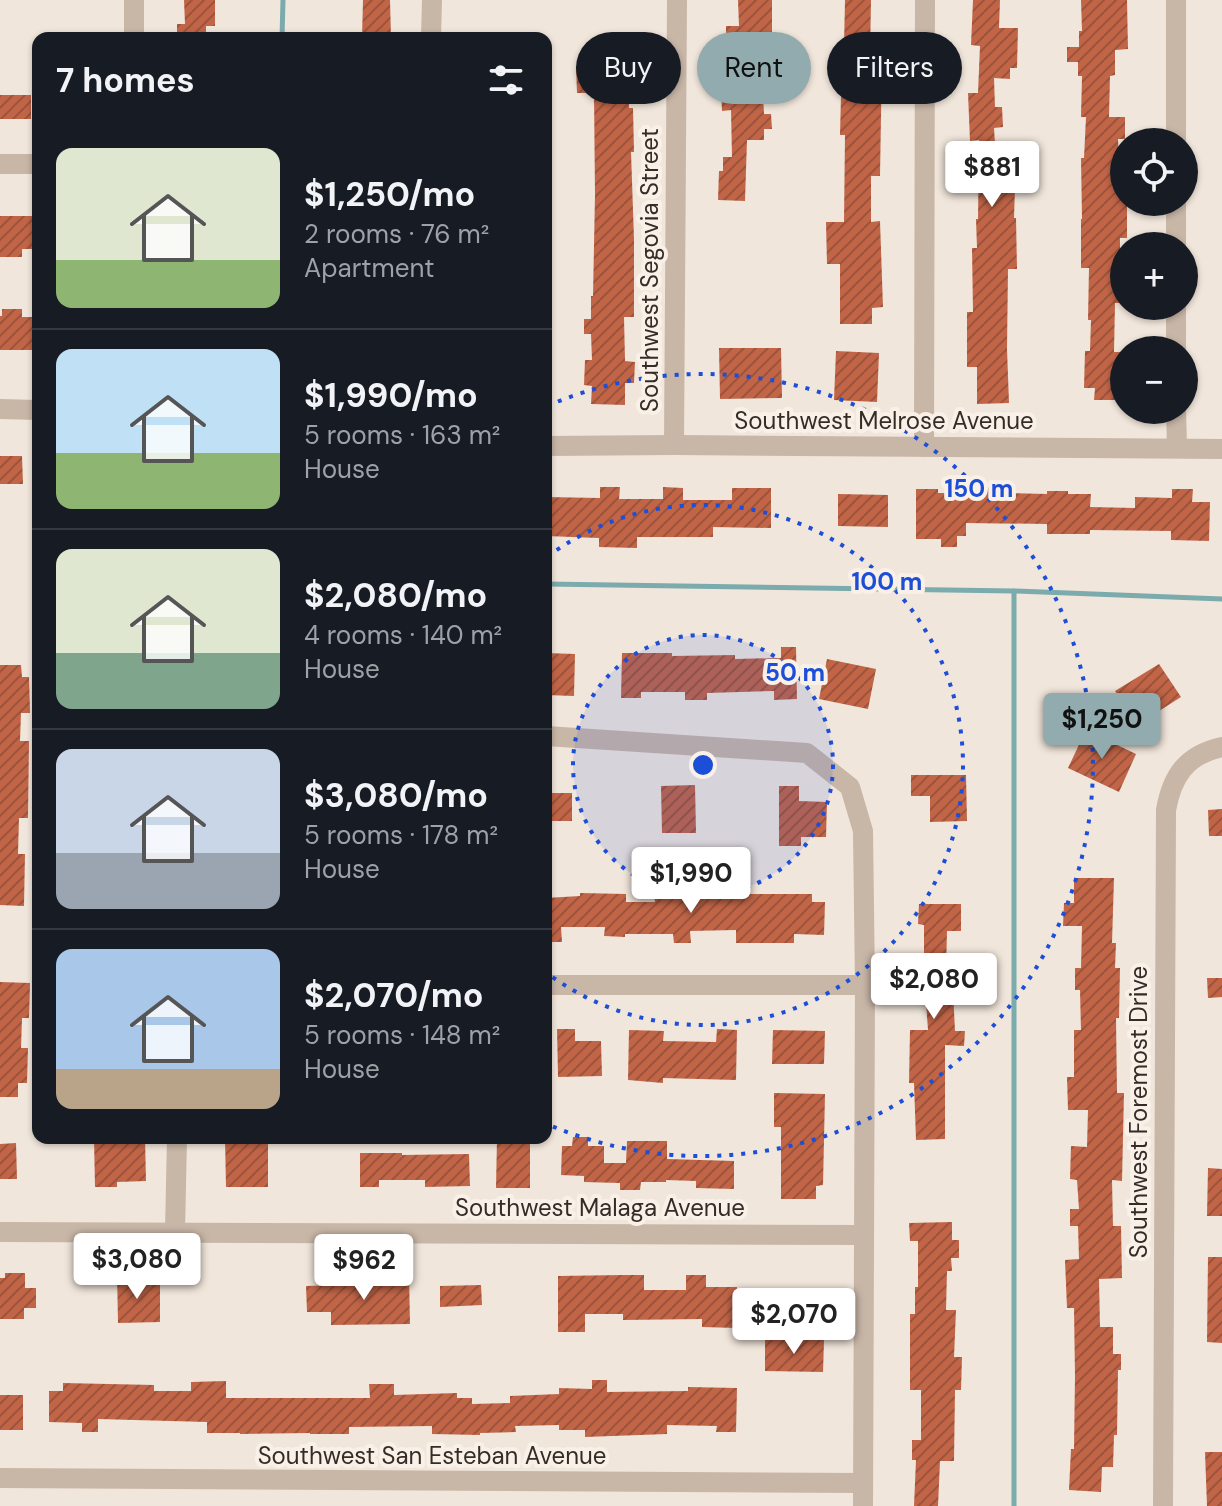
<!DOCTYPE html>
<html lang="en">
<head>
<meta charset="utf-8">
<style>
  :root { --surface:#171b24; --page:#20242c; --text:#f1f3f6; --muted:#9ea1a6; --line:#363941; --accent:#92abae }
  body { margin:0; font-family:"DM Sans",sans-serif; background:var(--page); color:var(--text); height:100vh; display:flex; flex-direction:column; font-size:30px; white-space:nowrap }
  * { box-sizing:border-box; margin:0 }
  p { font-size:26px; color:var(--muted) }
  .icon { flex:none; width:44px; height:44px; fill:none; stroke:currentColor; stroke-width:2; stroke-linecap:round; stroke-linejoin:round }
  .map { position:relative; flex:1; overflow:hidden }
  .sheet { position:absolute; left:32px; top:32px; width:520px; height:1112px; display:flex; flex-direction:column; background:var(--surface); border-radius:16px; box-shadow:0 2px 6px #0004 }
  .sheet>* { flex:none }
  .banner { position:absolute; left:576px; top:32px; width:526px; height:72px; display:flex; gap:16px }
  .tools { position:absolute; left:1110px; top:128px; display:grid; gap:16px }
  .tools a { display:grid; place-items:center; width:88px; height:88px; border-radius:50%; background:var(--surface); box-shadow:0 2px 6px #0004; font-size:40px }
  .price { position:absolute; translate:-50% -68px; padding:0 18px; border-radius:8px; background:#fff; color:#222; font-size:26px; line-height:52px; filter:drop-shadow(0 2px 4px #0008) }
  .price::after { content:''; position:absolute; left:50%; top:48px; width:24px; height:18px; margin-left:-12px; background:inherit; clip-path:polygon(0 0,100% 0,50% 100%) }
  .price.current { background:var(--accent); color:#111 }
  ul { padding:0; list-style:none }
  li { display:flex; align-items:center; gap:24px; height:200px; padding:0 24px }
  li+li { border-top:2px solid var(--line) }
  li span { display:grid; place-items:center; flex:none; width:224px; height:160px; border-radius:16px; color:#555 }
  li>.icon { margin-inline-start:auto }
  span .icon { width:96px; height:96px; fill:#fffc; stroke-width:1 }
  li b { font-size:34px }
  h2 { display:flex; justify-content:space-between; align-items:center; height:96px; padding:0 24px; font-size:34px }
  .tag { padding:0 28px; border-radius:36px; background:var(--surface); box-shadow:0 2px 6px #0004; font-size:28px; line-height:72px }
  .tag.current { background:var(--accent); color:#111 }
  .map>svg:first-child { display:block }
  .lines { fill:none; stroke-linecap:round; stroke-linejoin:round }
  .stream { stroke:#7babad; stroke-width:5 }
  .building { fill:url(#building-hatch) }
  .minor { stroke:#c8b6a7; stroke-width:20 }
  .ring { fill:none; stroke:#1d4ed8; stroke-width:4; stroke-dasharray:4 8 }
  .labels { text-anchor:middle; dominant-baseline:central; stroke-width:8; stroke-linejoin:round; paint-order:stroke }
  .street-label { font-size:24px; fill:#352c27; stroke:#f9f0e7 }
  .centre { fill:#1d4ed8; stroke:#f9f0e7; stroke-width:4 }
  .ring-label { font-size:24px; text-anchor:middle; font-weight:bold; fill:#1d4ed8; stroke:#f9f0e7; stroke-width:8; stroke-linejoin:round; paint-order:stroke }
</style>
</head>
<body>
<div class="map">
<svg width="1222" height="1506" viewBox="0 0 1222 1506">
  <defs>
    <pattern id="building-hatch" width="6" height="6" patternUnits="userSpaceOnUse" patternTransform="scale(2)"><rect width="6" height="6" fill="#c26547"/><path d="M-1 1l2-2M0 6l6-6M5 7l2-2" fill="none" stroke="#9e533b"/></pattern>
  </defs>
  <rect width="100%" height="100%" fill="#f1e6db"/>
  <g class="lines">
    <g class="stream">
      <path d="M 282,38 L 283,0"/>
      <path d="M 546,584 L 1014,591 L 1222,599"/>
      <path d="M 1014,1506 L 1014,591"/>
    </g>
  </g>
  <g class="building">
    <path d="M 184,0 L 215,0 L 215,26 L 206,26 L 206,38 L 177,38 L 177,24 L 185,24 Z"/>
    <path d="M 363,0 L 390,0 L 391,38 L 362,38 Z"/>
    <path d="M 738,0 L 772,0 L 772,77 L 762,77 L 764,114 L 771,114 L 772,129 L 764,129 L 764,140 L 747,140 L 745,201 L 718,200 L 719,171 L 723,171 L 723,157 L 732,157 L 731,110 L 722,111 L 721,90 L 737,89 L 738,49 L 726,48 L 726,26 L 739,26 Z"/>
    <path d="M 845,0 L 871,0 L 870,55 L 882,55 L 880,176 L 871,176 L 871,222 L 880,221 L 883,307 L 872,308 L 872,324 L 840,324 L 840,264 L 827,264 L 826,222 L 844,222 L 845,135 L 840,135 L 841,96 L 845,96 L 845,60 L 837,60 L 837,46 L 844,46 Z"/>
    <path d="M 973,0 L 1000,0 L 999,28 L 1018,28 L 1017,68 L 1010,68 L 1010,79 L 994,78 L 995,107 L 1002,107 L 1003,127 L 994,128 L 996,159 L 1015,160 L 1015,170 L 1024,170 L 1023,187 L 1015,187 L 1014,218 L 1016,218 L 1017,269 L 1008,269 L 1007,349 L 1009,403 L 977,404 L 977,367 L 967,367 L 967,312 L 973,312 L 972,248 L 977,248 L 976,219 L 978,219 L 979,140 L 970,141 L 968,93 L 978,93 L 980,46 L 971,45 Z"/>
    <path d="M 1081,0 L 1127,0 L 1128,49 L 1115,50 L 1115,75 L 1110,76 L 1109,117 L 1125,117 L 1125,139 L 1118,139 L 1120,187 L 1124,187 L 1124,202 L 1127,202 L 1127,238 L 1120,238 L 1120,285 L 1124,286 L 1124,303 L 1115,303 L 1114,352 L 1124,352 L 1124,400 L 1094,400 L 1095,388 L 1084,388 L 1085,351 L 1090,351 L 1091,320 L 1088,320 L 1089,268 L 1081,268 L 1081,219 L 1082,219 L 1081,158 L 1084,158 L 1086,117 L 1081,117 L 1082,76 L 1078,76 L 1078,62 L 1067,62 L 1067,47 L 1079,47 L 1079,31 L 1082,31 Z"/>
    <path d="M 628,41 L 629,108 L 633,108 L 634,152 L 631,152 L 634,239 L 634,317 L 624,317 L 625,361 L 635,362 L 634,383 L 625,383 L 625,405 L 591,404 L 592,386 L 584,385 L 585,360 L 592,360 L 591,334 L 584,334 L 584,319 L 591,319 L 591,296 L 593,296 L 595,195 L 594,93 L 577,93 L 576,66 L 588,65 L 587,42 Z"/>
    <rect x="0" y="95" width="31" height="24"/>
    <path d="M 0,216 L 33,216 L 34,249 L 22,249 L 22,257 L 0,257 Z"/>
    <path d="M 2,309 L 22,309 L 22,317 L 32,317 L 32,350 L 0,350 L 0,316 L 2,316 Z"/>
    <path d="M 719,348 L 781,348 L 782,398 L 720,399 Z"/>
    <path d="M 836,351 L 879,353 L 877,402 L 834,400 Z"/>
    <path d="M 0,456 L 22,456 L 23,484 L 0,484 Z"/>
    <path d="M 600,487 L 620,487 L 619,499 L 663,499 L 663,487 L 683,488 L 683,500 L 732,500 L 732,488 L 771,488 L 771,528 L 713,527 L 713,537 L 637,537 L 637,548 L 599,547 L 599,538 L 546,536 L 546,497 L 600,498 Z"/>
    <path d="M 980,487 L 1001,488 L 1001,493 L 1047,494 L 1047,491 L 1068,491 L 1068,494 L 1091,494 L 1090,507 L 1135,508 L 1135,497 L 1172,498 L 1172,489 L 1193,489 L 1192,502 L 1210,502 L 1209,541 L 1171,540 L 1171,531 L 1090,530 L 1090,534 L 1047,534 L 1047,524 L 966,523 L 966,536 L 957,536 L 957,547 L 941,547 L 941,539 L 916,539 L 916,489 L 938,489 L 938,493 L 979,493 Z"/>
    <path d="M 838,494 L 888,495 L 888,527 L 838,526 Z"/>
    <path d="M 781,647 L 796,647 L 797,699 L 774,700 L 774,691 L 707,693 L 707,700 L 685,700 L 685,692 L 641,692 L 641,698 L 621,698 L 622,653 L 672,653 L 672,656 L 735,655 L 735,659 L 781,658 Z"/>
    <path d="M 546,653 L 575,654 L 574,696 L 546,695 Z"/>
    <path d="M 827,659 L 876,669 L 868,709 L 819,699 Z"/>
    <path d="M 1159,664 L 1181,697 L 1137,725 L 1115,691 Z"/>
    <path d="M 0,665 L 21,665 L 22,677 L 29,677 L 30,713 L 21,713 L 20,741 L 29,741 L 28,818 L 19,818 L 18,854 L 25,854 L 24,906 L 0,905 Z"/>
    <path d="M 1086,730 L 1136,754 L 1119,792 L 1068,768 Z"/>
    <path d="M 911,775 L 966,775 L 967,821 L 930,822 L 930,796 L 911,796 Z"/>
    <path d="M 695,785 L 696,833 L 662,833 L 661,786 Z"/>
    <path d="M 779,786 L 799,786 L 799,801 L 827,802 L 826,837 L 801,837 L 801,846 L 779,846 Z"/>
    <rect x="546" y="793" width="26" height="28"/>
    <path d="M 1222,809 L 1222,836 L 1209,836 L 1208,810 Z"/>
    <path d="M 1074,878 L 1114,878 L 1112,943 L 1116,943 L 1115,968 L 1120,968 L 1119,1018 L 1116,1018 L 1117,1093 L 1124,1093 L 1122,1181 L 1112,1180 L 1113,1226 L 1121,1226 L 1122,1278 L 1099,1279 L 1100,1327 L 1113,1327 L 1113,1354 L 1121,1354 L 1121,1370 L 1118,1370 L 1117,1435 L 1114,1435 L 1113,1467 L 1102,1467 L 1101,1492 L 1069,1490 L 1071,1449 L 1074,1449 L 1075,1376 L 1074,1308 L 1067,1308 L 1065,1260 L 1079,1259 L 1078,1226 L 1070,1226 L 1070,1209 L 1079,1209 L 1077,1180 L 1070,1179 L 1071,1146 L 1087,1147 L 1088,1110 L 1068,1110 L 1067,1077 L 1074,1077 L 1074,1030 L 1081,1030 L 1080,990 L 1075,990 L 1075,968 L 1081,968 L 1082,926 L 1063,926 L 1064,903 L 1074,903 Z"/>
    <path d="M 720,886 L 738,886 L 739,894 L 812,894 L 812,902 L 825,902 L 824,935 L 794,934 L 794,943 L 736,943 L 736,930 L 690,931 L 691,943 L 674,943 L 673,934 L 625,934 L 625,937 L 604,936 L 605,927 L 561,927 L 562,942 L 546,942 L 546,898 L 580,896 L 580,893 L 626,894 L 626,902 L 655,902 L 654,894 L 721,893 Z"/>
    <path d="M 919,904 L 961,904 L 961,931 L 947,931 L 946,970 L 952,970 L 955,1031 L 965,1031 L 964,1046 L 945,1045 L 945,1139 L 916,1140 L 914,1083 L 909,1083 L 910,1030 L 928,1030 L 925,988 L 911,988 L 910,972 L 924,971 L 924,925 L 918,924 Z"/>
    <path d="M 1207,978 L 1222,978 L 1222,997 L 1208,998 Z"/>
    <path d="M 0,982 L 30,983 L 29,1018 L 22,1018 L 21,1048 L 28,1048 L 27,1083 L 18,1083 L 18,1097 L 0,1097 Z"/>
    <path d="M 557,1029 L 575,1029 L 575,1041 L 601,1041 L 602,1076 L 558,1077 Z"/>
    <path d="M 717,1029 L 737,1030 L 736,1080 L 663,1078 L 663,1083 L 628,1080 L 629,1030 L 664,1031 L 663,1041 L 716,1042 Z"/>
    <path d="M 773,1030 L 825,1031 L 824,1064 L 772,1064 Z"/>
    <path d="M 774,1093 L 825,1094 L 823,1185 L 816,1186 L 816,1199 L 781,1199 L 781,1127 L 774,1127 Z"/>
    <path d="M 573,1137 L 588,1137 L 588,1146 L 604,1146 L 604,1163 L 626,1163 L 627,1141 L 667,1141 L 667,1159 L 734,1161 L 734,1189 L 696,1188 L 696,1181 L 666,1180 L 666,1182 L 641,1182 L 640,1190 L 620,1190 L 620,1183 L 584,1182 L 584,1176 L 561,1175 L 562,1146 L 572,1146 Z"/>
    <path d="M 145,1138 L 146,1181 L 117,1182 L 117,1187 L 95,1187 L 94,1139 Z"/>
    <path d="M 225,1138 L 268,1138 L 268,1187 L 226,1187 Z"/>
    <path d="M 497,1139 L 530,1140 L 530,1188 L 496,1188 Z"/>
    <path d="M 16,1143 L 17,1179 L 0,1179 L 0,1144 Z"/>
    <path d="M 360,1153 L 402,1153 L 402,1155 L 469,1154 L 470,1186 L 425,1187 L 425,1180 L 379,1180 L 379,1187 L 360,1187 Z"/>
    <path d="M 1208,1168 L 1222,1169 L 1222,1216 L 1207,1216 Z"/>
    <path d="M 952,1222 L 952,1240 L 959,1240 L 959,1258 L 951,1258 L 952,1271 L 947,1271 L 946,1310 L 956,1310 L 954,1357 L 962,1357 L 961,1390 L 955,1390 L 954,1461 L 940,1461 L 938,1506 L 914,1506 L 916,1460 L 912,1460 L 912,1440 L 921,1440 L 921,1390 L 910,1390 L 910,1314 L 915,1314 L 915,1287 L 918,1287 L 918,1241 L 910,1241 L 909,1223 Z"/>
    <path d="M 1208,1257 L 1222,1257 L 1222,1343 L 1207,1342 Z"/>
    <path d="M 5,1273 L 25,1273 L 25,1288 L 36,1288 L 36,1308 L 24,1308 L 24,1319 L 0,1319 L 0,1278 L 5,1278 Z"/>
    <path d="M 117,1273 L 136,1273 L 136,1285 L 160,1284 L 160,1322 L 118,1323 Z"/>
    <path d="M 409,1275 L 410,1324 L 331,1325 L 331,1312 L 307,1312 L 306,1286 L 375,1284 L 375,1276 Z"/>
    <path d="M 623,1275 L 644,1275 L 644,1290 L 686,1290 L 686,1275 L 706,1275 L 706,1287 L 737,1287 L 737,1328 L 702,1327 L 702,1319 L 623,1320 L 623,1314 L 585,1314 L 585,1332 L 558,1332 L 558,1276 Z"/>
    <path d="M 481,1285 L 482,1305 L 440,1307 L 440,1286 Z"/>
    <path d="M 765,1340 L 824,1340 L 823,1372 L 765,1371 Z"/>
    <path d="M 592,1380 L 607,1380 L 607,1392 L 688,1391 L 688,1387 L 737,1388 L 736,1432 L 716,1432 L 717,1426 L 667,1425 L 667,1434 L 585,1437 L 585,1430 L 559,1430 L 559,1425 L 515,1426 L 516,1432 L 480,1433 L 480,1435 L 432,1434 L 432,1426 L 349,1427 L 349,1434 L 310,1434 L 310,1433 L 240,1434 L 240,1433 L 207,1433 L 207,1422 L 98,1419 L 98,1432 L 82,1432 L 82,1423 L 49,1422 L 49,1391 L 63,1391 L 63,1383 L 154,1385 L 154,1391 L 191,1391 L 191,1382 L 226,1381 L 226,1398 L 370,1398 L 369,1384 L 394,1384 L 394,1395 L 457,1393 L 457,1398 L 472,1398 L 472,1404 L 510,1403 L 510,1396 L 559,1394 L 559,1388 L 592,1389 Z"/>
    <rect x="0" y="1395" width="23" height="35"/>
    <path d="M 1205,1452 L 1222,1452 L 1222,1506 L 1207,1506 Z"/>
  </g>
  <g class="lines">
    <g class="minor">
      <path d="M 134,0 L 134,38"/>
      <path d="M 1176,0 L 1176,142"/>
      <path d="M 431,38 L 432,0"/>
      <path d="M 0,164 L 38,164"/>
      <path d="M 1176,202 L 1176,246"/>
      <path d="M 1176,306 L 1176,350"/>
      <path d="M 0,409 L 38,410"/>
      <path d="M 1176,410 L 1177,447"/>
      <path d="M 674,445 L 677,0"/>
      <path d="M 546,446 L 674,445 L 1222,449"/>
      <path d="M 924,447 L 925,0"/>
      <path d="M 546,736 L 807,753 L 850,787 L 863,831 L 865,985 L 863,1506"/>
      <path d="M 546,985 L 865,985"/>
      <path d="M 175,1231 L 177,1138"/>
      <path d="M 0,1232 L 864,1235"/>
      <path d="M 0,1478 L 863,1483"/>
      <path d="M 1163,1506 L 1166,810 C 1172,776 1186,755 1222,747"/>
    </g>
  </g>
  <circle cx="703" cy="765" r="130" fill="#1d4ed8" fill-opacity=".12"/>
  <g class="ring">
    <circle cx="703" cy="765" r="130"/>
    <path d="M547 557A260 260 0 1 1 547 973"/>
    <path d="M547 406A391 391 0 1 1 547 1124"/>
  </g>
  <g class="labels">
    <g class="street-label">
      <text transform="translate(649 270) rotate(-90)">Southwest Segovia Street</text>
      <text x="884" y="420">Southwest Melrose Avenue</text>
      <text transform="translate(1138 1112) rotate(-90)">Southwest Foremost Drive</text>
      <text x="600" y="1207">Southwest Malaga Avenue</text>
      <text x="432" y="1455">Southwest San Esteban Avenue</text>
    </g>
  </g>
  <circle cx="703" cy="765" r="12" class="centre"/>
  <g class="ring-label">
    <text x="979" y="497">150 m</text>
    <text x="887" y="590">100 m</text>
    <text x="795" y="681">50 m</text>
  </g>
</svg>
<div class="tools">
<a><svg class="icon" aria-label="locate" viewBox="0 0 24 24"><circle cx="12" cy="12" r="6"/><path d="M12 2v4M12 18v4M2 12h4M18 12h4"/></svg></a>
<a>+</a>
<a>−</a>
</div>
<b class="price" style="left:992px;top:209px">$881</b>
<b class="price current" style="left:1102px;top:761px">$1,250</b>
<b class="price" style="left:691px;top:915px">$1,990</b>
<b class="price" style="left:934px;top:1021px">$2,080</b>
<b class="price" style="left:137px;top:1301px">$3,080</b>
<b class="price" style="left:364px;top:1302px">$962</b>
<b class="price" style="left:794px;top:1356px">$2,070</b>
<div class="banner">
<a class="tag">Buy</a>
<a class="tag current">Rent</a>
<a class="tag">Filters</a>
</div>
<section class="sheet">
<h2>7 homes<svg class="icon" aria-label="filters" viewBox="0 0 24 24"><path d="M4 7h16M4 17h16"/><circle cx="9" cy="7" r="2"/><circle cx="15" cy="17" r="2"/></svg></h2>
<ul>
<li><span style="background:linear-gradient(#dfe7d0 70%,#8fb573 0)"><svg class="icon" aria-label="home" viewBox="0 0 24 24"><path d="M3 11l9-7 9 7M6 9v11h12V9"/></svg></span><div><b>$1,250/mo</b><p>2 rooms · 76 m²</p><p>Apartment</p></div></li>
<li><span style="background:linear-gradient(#bfe0f5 65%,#8fb573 0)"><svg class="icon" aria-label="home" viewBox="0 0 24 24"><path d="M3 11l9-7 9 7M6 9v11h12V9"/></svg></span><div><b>$1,990/mo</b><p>5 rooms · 163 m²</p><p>House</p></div></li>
<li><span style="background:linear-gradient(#dfe7d0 65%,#7fa58c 0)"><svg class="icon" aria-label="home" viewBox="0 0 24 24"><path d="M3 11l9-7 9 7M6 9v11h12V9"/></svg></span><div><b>$2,080/mo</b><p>4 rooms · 140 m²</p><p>House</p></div></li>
<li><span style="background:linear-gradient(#c9d6e8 65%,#9aa5b1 0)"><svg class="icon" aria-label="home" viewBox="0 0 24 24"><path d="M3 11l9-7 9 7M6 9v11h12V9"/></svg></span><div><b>$3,080/mo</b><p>5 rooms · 178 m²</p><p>House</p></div></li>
<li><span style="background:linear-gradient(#a9c7e8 75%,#b9a48a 0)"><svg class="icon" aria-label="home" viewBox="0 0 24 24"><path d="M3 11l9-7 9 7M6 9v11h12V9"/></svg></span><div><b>$2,070/mo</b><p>5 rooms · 148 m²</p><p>House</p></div></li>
</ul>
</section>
</div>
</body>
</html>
